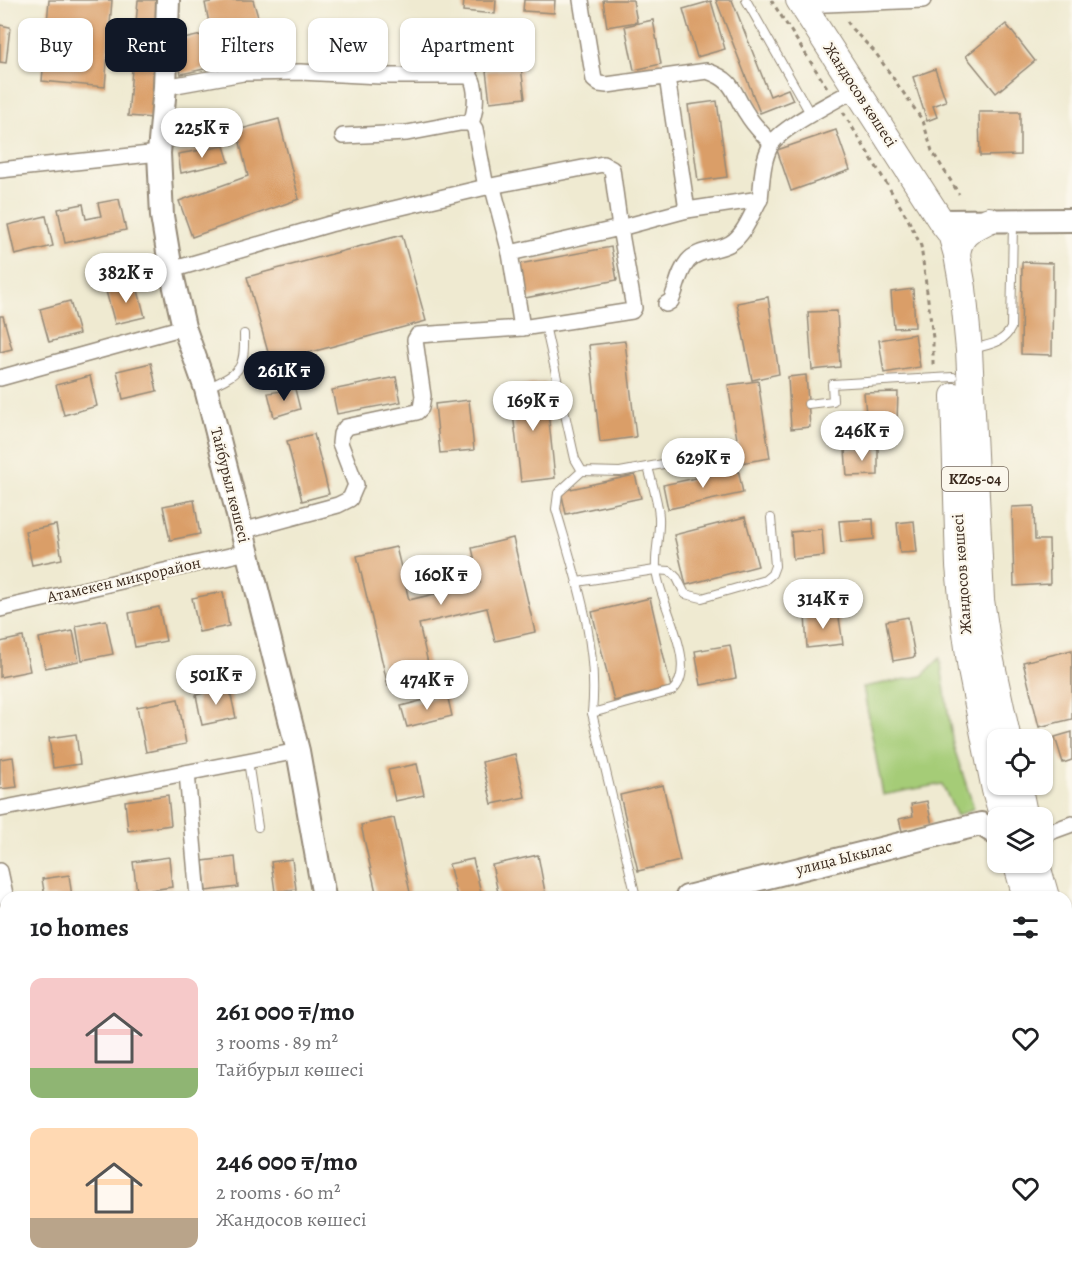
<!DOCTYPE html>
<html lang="en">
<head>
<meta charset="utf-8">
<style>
  :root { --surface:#fff; --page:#f2f2f2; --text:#202124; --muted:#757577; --accent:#111827 }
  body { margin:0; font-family:Alegreya,serif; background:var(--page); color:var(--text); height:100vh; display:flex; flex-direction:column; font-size:22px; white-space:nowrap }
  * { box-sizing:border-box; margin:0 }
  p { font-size:20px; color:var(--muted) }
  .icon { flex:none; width:33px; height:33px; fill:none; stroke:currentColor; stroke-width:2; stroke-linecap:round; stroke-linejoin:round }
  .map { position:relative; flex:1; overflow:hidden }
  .details { position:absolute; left:0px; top:891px; width:1072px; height:384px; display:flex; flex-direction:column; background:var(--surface); border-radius:18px 18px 0 0; box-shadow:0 2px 4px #0004 }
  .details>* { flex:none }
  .guide { position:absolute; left:18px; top:18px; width:600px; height:54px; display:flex; gap:12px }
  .fabs { position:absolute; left:987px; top:729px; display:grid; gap:12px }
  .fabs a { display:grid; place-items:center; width:66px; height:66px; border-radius:12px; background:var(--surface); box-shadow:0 2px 4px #0004; font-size:30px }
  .price { position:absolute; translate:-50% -51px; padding:0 14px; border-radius:21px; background:#fff; color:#222; font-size:20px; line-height:39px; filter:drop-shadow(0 2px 3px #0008) }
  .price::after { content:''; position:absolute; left:50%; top:36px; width:18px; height:14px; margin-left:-9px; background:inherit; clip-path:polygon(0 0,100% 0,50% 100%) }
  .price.current { background:var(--accent); color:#fff }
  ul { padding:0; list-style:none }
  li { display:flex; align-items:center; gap:18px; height:150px; padding:0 30px }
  li span { display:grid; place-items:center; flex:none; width:168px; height:120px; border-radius:12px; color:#555 }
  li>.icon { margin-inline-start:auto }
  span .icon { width:72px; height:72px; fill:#fffc; stroke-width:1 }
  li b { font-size:26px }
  h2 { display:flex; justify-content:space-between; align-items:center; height:72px; padding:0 30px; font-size:26px }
  .chip { padding:0 21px; border-radius:12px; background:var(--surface); box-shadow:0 2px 4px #0004; font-size:21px; line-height:54px }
  .chip.current { background:var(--accent); color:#fff }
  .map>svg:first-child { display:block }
  .green { fill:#a5cc77; stroke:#707b4a; stroke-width:1.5 }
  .building { fill:#da9e67 }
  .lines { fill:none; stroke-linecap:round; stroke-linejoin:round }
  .lane-casing { stroke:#958a78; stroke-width:10 }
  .street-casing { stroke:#958a78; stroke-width:18 }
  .secondary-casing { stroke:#958a78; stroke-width:26 }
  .primary-casing { stroke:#958a78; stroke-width:28 }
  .path { stroke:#958a78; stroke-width:3; stroke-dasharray:4.5 4.5; stroke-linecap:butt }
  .lane { stroke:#fff; stroke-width:8 }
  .street { stroke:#fff; stroke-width:15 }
  .secondary { stroke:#fff; stroke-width:22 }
  .primary { stroke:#fff; stroke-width:26 }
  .labels { text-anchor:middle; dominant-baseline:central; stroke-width:4.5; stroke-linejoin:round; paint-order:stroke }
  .shield { fill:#fbf7ec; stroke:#75685c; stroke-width:1.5 }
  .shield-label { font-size:15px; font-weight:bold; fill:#3b2a1e }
  .street-label { font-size:16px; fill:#3b2a1e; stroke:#fbf7ec }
</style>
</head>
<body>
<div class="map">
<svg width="1072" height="1275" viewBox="0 0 1072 1275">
  <rect width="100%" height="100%" fill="#fbf7ec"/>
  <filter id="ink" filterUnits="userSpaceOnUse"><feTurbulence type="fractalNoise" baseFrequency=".0167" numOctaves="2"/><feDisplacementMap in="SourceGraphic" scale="12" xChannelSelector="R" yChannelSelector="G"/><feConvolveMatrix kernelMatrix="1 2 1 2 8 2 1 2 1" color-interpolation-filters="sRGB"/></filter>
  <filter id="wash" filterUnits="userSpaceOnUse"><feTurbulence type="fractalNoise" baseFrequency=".008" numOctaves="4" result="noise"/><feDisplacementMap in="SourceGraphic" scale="24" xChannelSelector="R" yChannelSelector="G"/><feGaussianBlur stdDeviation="1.35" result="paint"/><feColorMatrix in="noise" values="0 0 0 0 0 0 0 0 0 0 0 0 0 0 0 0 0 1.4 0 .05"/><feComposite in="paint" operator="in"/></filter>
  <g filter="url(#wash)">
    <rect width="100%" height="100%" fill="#efead1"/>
    <path class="green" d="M 940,658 L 953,745 L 974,808 L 957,816 L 942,784 L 883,795 L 863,687 L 922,676 Z"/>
    <g id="blocks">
      <g class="building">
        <path d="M 49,0 L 112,0 L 105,87 L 42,81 Z"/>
        <path d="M 138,0 L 161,0 L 153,118 L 128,116 Z"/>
        <path d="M 221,0 L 253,0 L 267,47 L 226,58 L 227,64 L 181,74 L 174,41 L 211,33 L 205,3 Z"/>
        <path d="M 464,0 L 496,0 L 495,14 L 463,11 Z"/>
        <path d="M 524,0 L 555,0 L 554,13 L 523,11 Z"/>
        <path d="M 603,0 L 633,0 L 637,22 L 607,27 Z"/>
        <path d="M 716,0 L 732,0 L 770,96 L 788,89 L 793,100 L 760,113 Z"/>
        <path d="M 711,1 L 725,49 L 697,57 L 683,9 Z"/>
        <path d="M 653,20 L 661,64 L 634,70 L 625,26 Z"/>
        <path d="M 1006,24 L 1035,61 L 996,93 L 966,56 Z"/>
        <path d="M 0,25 L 10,27 L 6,63 L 0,62 Z"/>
        <path d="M 521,67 L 525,98 L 490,102 L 486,71 Z"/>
        <path d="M 935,69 L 946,101 L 933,106 L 937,117 L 927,121 L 913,77 Z"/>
        <path d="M 717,101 L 727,177 L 698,181 L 688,105 Z"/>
        <path d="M 979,112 L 1020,112 L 1020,155 L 980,156 Z"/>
        <path d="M 279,119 L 299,199 L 192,237 L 179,201 L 248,176 L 237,130 Z"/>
        <path d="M 836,130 L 850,170 L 791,191 L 777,150 Z"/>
        <path d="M 224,146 L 229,162 L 181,173 L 178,154 Z"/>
        <path d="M 119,199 L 126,230 L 65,243 L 58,209 L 83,204 L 86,219 L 101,216 L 98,203 Z"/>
        <path d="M 46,216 L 53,246 L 15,255 L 8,225 Z"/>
        <path d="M 402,235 L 426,321 L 271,363 L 247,277 Z"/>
        <path d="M 611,247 L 617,280 L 525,298 L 519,264 Z"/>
        <path d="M 1022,262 L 1053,263 L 1052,355 L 1021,354 Z"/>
        <path d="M 136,283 L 145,317 L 115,324 L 106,291 Z"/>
        <path d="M 913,289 L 915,327 L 894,328 L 891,292 Z"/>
        <path d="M 768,297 L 779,374 L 752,380 L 737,303 Z"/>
        <path d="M 70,301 L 79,334 L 49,342 L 40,309 Z"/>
        <path d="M 837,311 L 840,367 L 812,370 L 808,312 Z"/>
        <path d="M 0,316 L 3,316 L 12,349 L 0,352 Z"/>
        <path d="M 915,334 L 920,367 L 884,373 L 879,340 Z"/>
        <path d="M 625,341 L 636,437 L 600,442 L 589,345 Z"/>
        <path d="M 151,363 L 157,391 L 123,399 L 117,371 Z"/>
        <path d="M 806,375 L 810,427 L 791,429 L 788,377 Z"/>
        <path d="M 90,376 L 97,406 L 64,415 L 56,385 Z"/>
        <path d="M 396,377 L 401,402 L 337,414 L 332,390 Z"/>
        <path d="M 758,381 L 770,458 L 741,463 L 728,385 Z"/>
        <path d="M 545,383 L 555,478 L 521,482 L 510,387 Z"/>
        <path d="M 295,389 L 300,409 L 274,417 L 268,393 Z"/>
        <path d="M 898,392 L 897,422 L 867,424 L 864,393 Z"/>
        <path d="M 469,400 L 474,450 L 440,453 L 435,404 Z"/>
        <path d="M 314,434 L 329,494 L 302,501 L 287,441 Z"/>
        <path d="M 878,448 L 878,475 L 847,476 L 845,450 Z"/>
        <path d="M 738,469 L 743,493 L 668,509 L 663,485 Z"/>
        <path d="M 635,475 L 641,498 L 566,514 L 561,491 Z"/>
        <path d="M 194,500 L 200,534 L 170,540 L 163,506 Z"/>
        <path d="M 1034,506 L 1035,540 L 1049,540 L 1050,584 L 1014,586 L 1012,507 Z"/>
        <path d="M 745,517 L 758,566 L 686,585 L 674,535 Z"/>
        <path d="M 873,519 L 874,539 L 841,542 L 839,521 Z"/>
        <path d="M 914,521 L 917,552 L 900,553 L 897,523 Z"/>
        <path d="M 56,525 L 62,559 L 32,565 L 25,531 Z"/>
        <path d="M 822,529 L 824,556 L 793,559 L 791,532 Z"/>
        <path d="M 513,538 L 535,632 L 495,641 L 487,608 L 419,624 L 431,676 L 388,686 L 357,556 L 396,547 L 409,600 L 480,583 L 472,548 Z"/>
        <path d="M 223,592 L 229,626 L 199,632 L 192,598 Z"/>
        <path d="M 650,598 L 671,687 L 614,701 L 592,612 Z"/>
        <path d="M 159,607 L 166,641 L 135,647 L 129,613 Z"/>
        <path d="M 838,611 L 843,644 L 807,648 L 805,615 Z"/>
        <path d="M 908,617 L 915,657 L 893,661 L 886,621 Z"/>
        <path d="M 106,620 L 113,654 L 82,660 L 76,626 Z"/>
        <path d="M 73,631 L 79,661 L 45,668 L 39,638 Z"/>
        <path d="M 23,637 L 30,671 L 0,677 L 0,642 Z"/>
        <path d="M 730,645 L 736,678 L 701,685 L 695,651 Z"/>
        <path d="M 1072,650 L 1072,719 L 1039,727 L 1023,662 Z"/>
        <path d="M 229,687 L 236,718 L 202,725 L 196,695 Z"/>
        <path d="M 447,694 L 452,716 L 407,727 L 401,706 Z"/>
        <path d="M 178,699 L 186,744 L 146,752 L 137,707 Z"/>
        <path d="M 1072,732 L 1072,760 L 1063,763 L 1055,737 Z"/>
        <path d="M 76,734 L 80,764 L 53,768 L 49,738 Z"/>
        <path d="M 515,754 L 525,797 L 492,804 L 482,762 Z"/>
        <path d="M 13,757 L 17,787 L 0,789 L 0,759 Z"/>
        <path d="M 417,764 L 424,795 L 395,801 L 388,770 Z"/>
        <path d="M 663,785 L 680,861 L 638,871 L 620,795 Z"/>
        <path d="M 168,795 L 171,825 L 128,831 L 125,801 Z"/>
        <path d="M 927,801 L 932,825 L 902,831 L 899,819 L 913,816 L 911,804 Z"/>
        <path d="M 394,818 L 411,897 L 377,897 L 361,825 Z"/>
        <path d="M 538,855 L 545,892 L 520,897 L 499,897 L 492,865 Z"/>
        <path d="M 169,857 L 172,887 L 137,892 L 133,862 Z"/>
        <path d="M 235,857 L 238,887 L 206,891 L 203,861 Z"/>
        <path d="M 292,859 L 296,889 L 275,892 L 271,862 Z"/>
        <path d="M 473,859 L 482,897 L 457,897 L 449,864 Z"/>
        <path d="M 69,875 L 72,897 L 45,897 L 42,879 Z"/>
        <path d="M 0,1079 L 6,1079 L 6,1127 L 0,1128 Z"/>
        <path d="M 6,1164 L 6,1195 L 0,1195 L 0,1165 Z"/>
        <path d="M 0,1246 L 6,1246 L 6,1269 L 16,1269 L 16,1275 L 0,1275 Z"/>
        <rect x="164" y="1269" width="27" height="6"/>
        <path d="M 399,1269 L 435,1269 L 434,1275 L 398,1275 Z"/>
        <path d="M 498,1270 L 529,1271 L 529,1275 L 498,1275 Z"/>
      </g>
    </g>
  </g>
  <g filter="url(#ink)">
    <use href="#blocks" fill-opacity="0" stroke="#958a78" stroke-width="1.5"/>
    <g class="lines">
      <defs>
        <g id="lane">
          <path d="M 746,0 L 811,115"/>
          <path d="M 545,325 L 575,459 L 582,471 L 620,472 L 679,461"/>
          <path d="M 973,349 C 989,344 1003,344 1011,328 L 1013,224"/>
          <path d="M 207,388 C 239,373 245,371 244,334"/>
          <path d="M 808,404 L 833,401 L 832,384 L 953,377"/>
          <path d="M 582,471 L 558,493 L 556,509 C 575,575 599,643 592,713 L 636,897"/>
          <path d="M 577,582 L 655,570 L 670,571 L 677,578 L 685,594 L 702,598 L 765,580 L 772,574 L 775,566 L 771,518"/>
          <path d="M 592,713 L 672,691 C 701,667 657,599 656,568 C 655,551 660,534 659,517 C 658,500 652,483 648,467"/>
          <path d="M 248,761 L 258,827"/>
        </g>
        <g id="street">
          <path d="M 581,0 L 594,80 L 599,84 L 607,85 L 707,71 C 736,81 732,92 747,114 C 753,125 763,134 771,143"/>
          <path d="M 802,5 L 923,0"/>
          <path d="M 667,77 L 687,210"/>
          <path d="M 165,87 L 243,73 L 300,72 L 380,76 L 470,76 C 478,88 476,110 471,123"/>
          <path d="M 343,136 L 407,133 L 460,123 L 471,123 L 475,129 L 486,187 L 603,164 L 612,169 L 620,228 L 510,253"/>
          <path d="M 0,170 L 159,153"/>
          <path d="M 171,270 L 330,224 L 486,187 L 492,189 L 494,192 L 510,253 L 522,328"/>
          <path d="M 666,304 L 671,301 C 677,288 678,273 688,261 C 698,249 719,251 731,243 C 745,234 752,213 760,199"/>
          <path d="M 0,378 L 184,327"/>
          <path d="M 242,531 L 338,505 L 350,499 L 356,485 L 340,443 L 341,434 L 346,427 L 417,412 L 421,408 L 423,396 L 415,340 L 418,335 L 522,328 L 632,311 L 634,308 L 620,228 L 687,210 L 760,199 C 762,182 762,160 771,145 C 781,127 836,101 855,89"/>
          <path d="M 0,609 L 247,552"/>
          <path d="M 187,773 L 198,897"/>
          <path d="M 0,809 L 298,751"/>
          <path d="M 1042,835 L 1072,824"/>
          <path d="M 0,871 L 6,899"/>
          <path d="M 0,1229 L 6,1229"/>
          <path d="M 781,1269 L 847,1275"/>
          <path d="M 999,1269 L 1001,1275"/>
        </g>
        <g id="secondary">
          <path d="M 168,0 L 165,87 L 159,153 L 162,216 L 171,270 L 184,327 L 206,389 L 298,751 L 324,897"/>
          <path d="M 941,221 L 1072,220"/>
          <path d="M 687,897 L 981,824 L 998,835"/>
          <path d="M 0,1062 L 6,1062"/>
          <path d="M 368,1275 L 368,1269"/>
        </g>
        <g id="primary">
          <path d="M 799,0 L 941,221 L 951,234 L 957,255 L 963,288 L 969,350 L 981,600 L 988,647 L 1008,740"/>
          <path d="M 957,255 C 959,233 972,229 989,220"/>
          <path d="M 954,396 L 959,566 L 964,618 L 971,670 L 995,790 L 1003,818"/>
          <path d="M 1018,784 L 1025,818"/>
          <path d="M 1016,862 L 1026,897"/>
          <path d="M 1036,862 L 1046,897"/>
          <path d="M 1066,964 L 1072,982"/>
          <path d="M 1066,1030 L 1072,1049"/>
        </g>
      </defs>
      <use href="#lane" class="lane-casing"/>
      <use href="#street" class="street-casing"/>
      <use href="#secondary" class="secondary-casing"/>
      <use href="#primary" class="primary-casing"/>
      <g class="path">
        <path d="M 771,0 L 828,89"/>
        <path d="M 847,21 L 852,29 L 875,52 L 923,121 L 932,151 L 959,194"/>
        <path d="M 843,112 L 908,219 L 921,246 L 933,338 L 933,369"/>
        <path d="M 990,853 L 995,867"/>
        <path d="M 1066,1124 L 1072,1133"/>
      </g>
      <use href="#lane" class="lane"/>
      <use href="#street" class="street"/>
      <use href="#secondary" class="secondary"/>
      <use href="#primary" class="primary"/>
    </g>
  </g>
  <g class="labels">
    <rect class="shield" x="942" y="467" width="66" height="24" rx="4.5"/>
    <g class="shield-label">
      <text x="975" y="479">KZ05-04</text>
    </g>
    <g class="street-label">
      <text transform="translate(860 95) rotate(57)">Жандосов көшесі</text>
      <text transform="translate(230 485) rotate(76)">Тайбурыл көшесі</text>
      <text transform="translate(962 574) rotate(-94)">Жандосов көшесі</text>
      <text transform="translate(124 580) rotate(-13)">Атамекен микрорайон</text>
      <text transform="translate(844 858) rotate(-14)">улица Ыкылас</text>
    </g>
  </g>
</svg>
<div class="fabs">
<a><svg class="icon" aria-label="locate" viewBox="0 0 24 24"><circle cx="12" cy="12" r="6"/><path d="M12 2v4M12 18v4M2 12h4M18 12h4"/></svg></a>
<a><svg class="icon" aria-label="layers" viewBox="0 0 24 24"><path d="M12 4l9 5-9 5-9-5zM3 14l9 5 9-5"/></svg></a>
</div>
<b class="price" style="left:202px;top:159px">225K ₸</b>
<b class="price" style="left:126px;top:304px">382K ₸</b>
<b class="price current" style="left:284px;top:402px">261K ₸</b>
<b class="price" style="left:533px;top:432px">169K ₸</b>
<b class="price" style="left:862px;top:462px">246K ₸</b>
<b class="price" style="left:703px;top:489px">629K ₸</b>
<b class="price" style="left:441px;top:606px">160K ₸</b>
<b class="price" style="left:823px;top:630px">314K ₸</b>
<b class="price" style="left:216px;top:706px">501K ₸</b>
<b class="price" style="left:427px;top:711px">474K ₸</b>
<div class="guide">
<a class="chip">Buy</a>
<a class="chip current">Rent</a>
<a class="chip">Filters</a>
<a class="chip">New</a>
<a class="chip">Apartment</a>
</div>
<section class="details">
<h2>10 homes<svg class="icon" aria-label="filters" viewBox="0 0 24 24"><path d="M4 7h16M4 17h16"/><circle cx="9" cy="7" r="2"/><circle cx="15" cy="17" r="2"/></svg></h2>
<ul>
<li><span style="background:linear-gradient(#f6c9c9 75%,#8fb573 0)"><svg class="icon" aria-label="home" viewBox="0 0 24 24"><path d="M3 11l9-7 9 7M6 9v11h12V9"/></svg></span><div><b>261 000 ₸/mo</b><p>3 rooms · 89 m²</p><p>Тайбурыл көшесі</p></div><svg class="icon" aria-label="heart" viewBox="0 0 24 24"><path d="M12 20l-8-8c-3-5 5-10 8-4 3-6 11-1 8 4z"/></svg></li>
<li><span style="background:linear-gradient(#ffd9b3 75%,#b9a48a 0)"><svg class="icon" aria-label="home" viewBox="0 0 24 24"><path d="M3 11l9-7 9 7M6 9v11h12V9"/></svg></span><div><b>246 000 ₸/mo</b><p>2 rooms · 60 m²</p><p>Жандосов көшесі</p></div><svg class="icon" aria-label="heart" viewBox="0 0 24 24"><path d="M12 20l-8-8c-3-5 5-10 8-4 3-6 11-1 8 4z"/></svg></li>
</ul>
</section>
</div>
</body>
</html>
